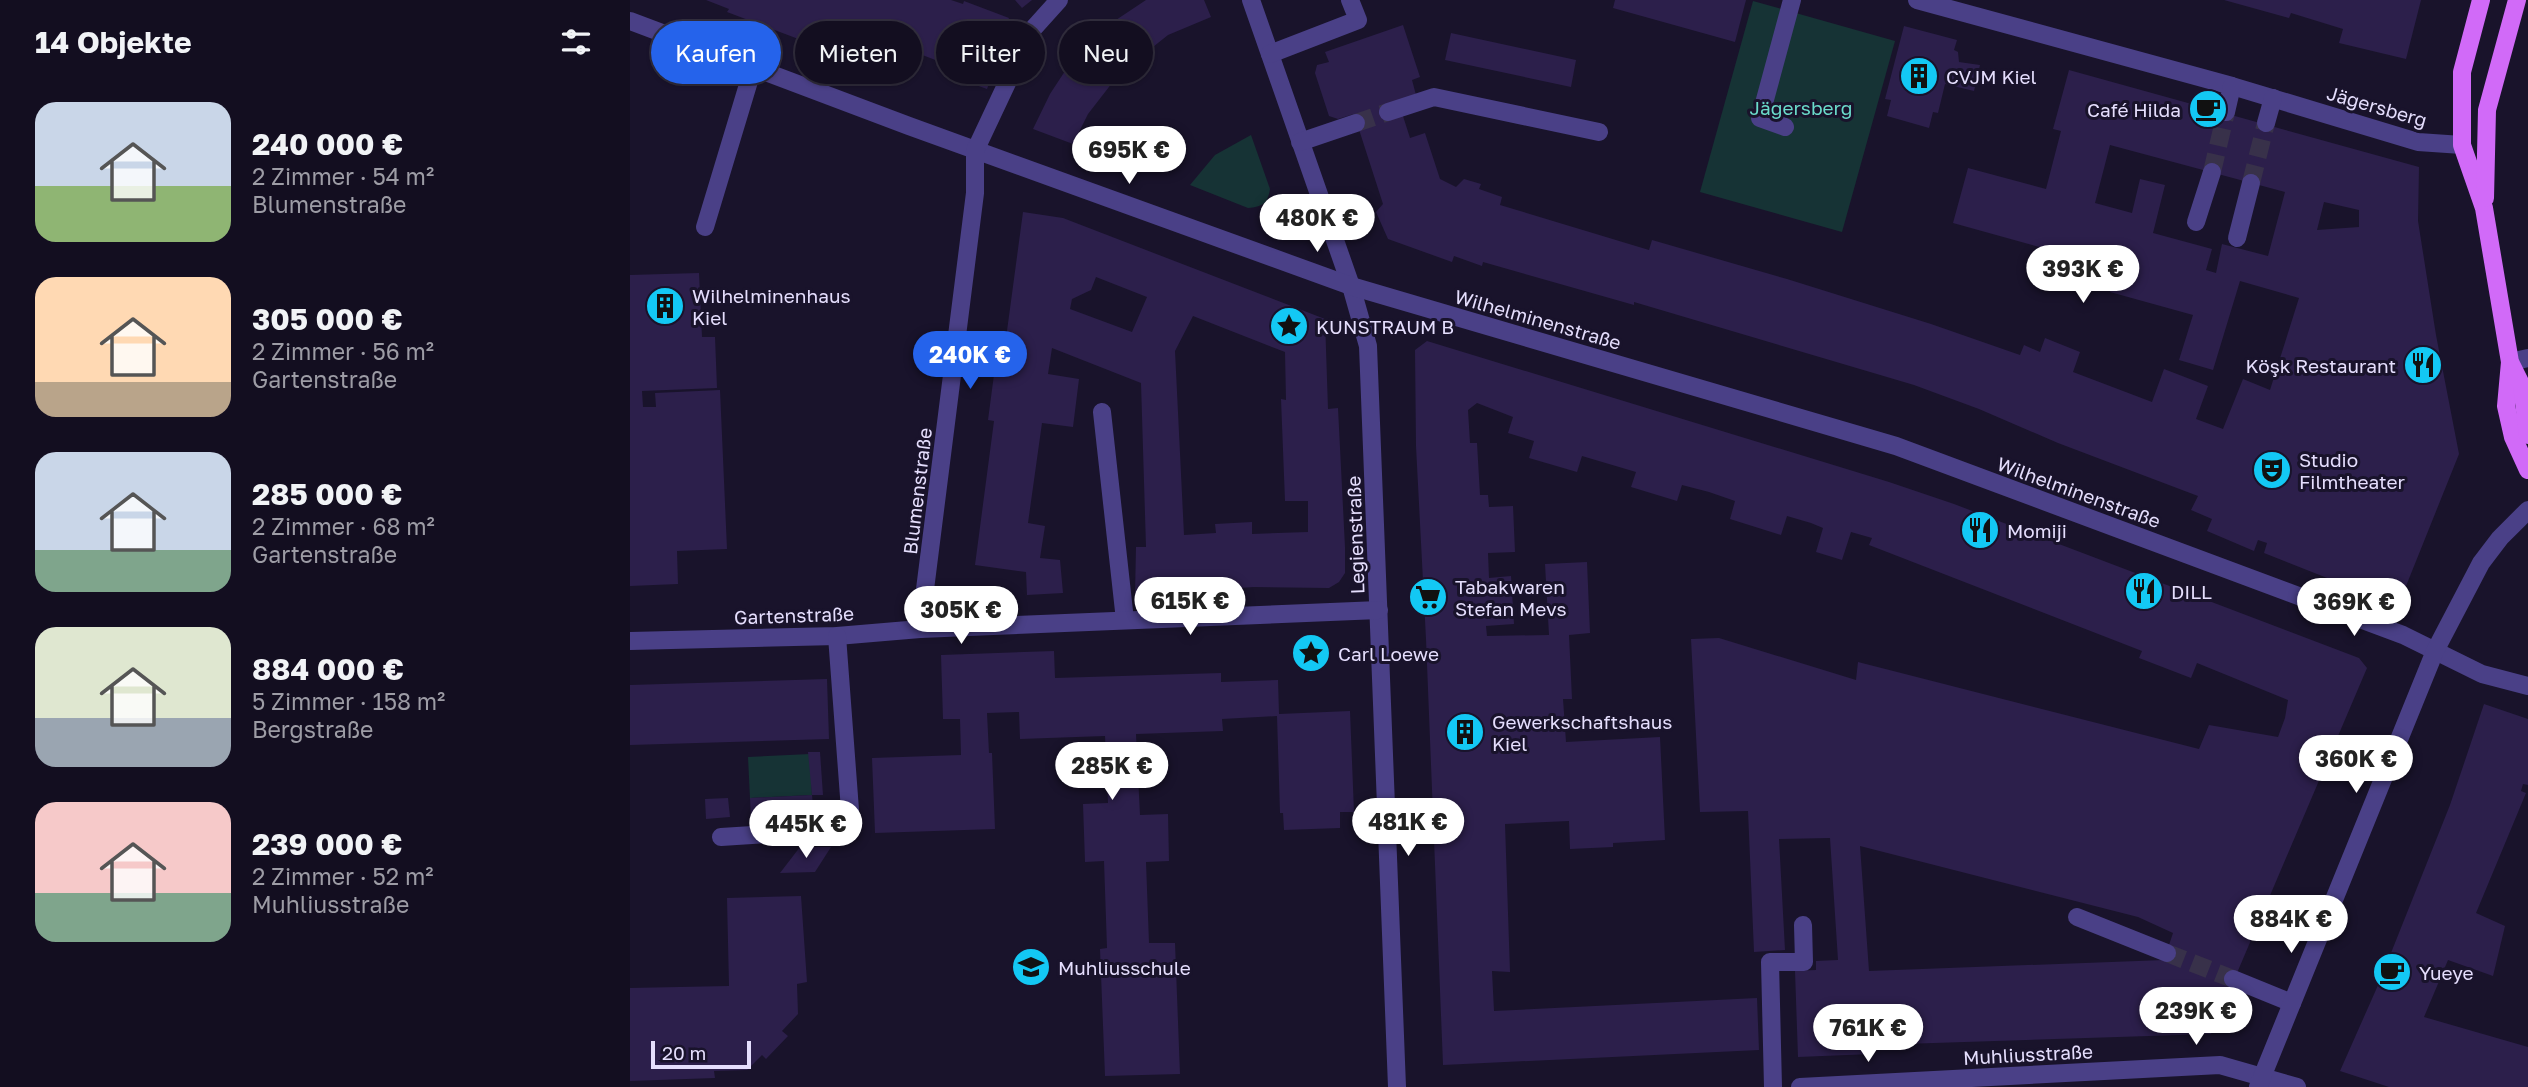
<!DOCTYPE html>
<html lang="de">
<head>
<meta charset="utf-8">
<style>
  :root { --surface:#130e20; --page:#1c1729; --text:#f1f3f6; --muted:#9d9ca5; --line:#322e3e; --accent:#2563eb }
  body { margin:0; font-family:"Golos Text",sans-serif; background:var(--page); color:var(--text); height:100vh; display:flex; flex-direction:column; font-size:26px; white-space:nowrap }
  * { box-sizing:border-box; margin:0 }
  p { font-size:23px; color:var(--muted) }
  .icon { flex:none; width:38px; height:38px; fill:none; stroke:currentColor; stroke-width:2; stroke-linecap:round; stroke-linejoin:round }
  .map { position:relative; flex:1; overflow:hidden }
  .details { display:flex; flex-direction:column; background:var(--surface); width:630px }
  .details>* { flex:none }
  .hud { position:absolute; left:21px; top:21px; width:665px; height:63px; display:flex; gap:14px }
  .scale { position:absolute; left:21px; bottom:18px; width:100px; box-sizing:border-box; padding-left:7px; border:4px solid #e5defd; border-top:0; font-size:19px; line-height:24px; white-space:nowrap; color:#e5defd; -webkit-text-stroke:5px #19132b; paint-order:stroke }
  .price { position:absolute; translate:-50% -60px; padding:0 16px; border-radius:24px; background:#fff; color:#222; font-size:23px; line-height:46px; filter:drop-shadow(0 2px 4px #0008) }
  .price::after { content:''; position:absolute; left:50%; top:42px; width:21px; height:16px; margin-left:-10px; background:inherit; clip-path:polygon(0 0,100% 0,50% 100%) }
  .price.active { background:var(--accent); color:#fff }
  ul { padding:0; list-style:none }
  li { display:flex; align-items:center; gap:21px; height:175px; padding:0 35px }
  li span { display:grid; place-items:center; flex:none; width:196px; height:140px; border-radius:21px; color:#555 }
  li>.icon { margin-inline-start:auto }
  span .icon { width:84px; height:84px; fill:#fffc; stroke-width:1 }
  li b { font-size:30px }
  h2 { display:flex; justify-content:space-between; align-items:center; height:84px; padding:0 35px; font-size:30px }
  .pill { padding:0 24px; border-radius:32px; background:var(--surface); box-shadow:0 2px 5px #0004,0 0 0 2px var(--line); font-size:24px; line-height:63px }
  .pill.active { background:var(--accent); color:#fff }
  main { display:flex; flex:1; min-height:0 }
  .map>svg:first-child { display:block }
  .green { fill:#163335 }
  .building { fill:#2c1f4b; fill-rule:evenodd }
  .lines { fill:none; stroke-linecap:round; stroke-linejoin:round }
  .minor-tunnel { stroke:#38314a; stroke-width:18; stroke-dasharray:18 9; stroke-linecap:butt }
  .minor { stroke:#4a4087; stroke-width:18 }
  .major { stroke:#d16af8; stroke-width:18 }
  .labels { text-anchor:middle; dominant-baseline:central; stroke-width:6; stroke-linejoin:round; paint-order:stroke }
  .poi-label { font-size:19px; fill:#e5defd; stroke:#19132b; text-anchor:start }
  .street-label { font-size:19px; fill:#e5defd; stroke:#19132b }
  .park-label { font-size:19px; fill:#6bdccb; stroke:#19132b }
</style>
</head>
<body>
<main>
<section class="details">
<h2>14 Objekte<svg class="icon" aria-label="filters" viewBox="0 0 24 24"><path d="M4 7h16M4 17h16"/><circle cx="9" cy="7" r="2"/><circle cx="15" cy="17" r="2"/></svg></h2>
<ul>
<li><span style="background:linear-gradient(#c9d6e8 60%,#8fb573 0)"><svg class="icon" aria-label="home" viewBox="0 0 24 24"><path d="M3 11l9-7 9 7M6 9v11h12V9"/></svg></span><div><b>240 000 €</b><p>2 Zimmer · 54 m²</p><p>Blumenstraße</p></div></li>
<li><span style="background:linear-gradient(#ffd9b3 75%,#b9a48a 0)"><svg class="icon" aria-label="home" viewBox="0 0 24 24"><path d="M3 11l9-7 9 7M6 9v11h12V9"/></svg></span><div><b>305 000 €</b><p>2 Zimmer · 56 m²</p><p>Gartenstraße</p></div></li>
<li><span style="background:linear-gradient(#c9d6e8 70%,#7fa58c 0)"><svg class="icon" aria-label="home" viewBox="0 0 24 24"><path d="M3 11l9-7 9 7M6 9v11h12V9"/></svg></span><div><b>285 000 €</b><p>2 Zimmer · 68 m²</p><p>Gartenstraße</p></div></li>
<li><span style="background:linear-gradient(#dfe7d0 65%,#9aa5b1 0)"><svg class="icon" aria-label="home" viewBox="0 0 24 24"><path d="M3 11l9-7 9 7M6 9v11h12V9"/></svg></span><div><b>884 000 €</b><p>5 Zimmer · 158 m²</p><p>Bergstraße</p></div></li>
<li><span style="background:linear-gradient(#f6c9c9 65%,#7fa58c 0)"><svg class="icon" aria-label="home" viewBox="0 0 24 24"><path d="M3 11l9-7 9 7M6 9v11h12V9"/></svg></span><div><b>239 000 €</b><p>2 Zimmer · 52 m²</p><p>Muhliusstraße</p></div></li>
</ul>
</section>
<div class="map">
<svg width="1898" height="1087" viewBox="0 0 1898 1087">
  <rect width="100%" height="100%" fill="#19132b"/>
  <g class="green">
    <path d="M 1123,1 L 1265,41 L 1212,232 L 1070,192 Z"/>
    <path d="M 621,135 L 640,189 C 638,203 632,207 618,208 L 560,185 L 585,155 Z"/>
    <path d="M 180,754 L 182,795 L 120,798 L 118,757 Z"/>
  </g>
  <g class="building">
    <path d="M 76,0 L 321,0 L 333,4 L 334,1 L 379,18 L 371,38 L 375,40 L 357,89 L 318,75 L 321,66 L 256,41 L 248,64 L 226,55 L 224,60 L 97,12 L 99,9 Z"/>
    <path d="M 385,0 L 402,0 L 392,8 Z"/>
    <path d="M 516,0 L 574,0 L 581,17 L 538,35 L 489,74 L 458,114 L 443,144 L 403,129 L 420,94 L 439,65 L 486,20 Z"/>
    <path d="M 985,0 L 1116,0 L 1105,42 L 983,8 Z"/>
    <path d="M 1594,0 L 1791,0 L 1776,59 L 1709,43 L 1713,29 L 1661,13 L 1659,18 Z"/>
    <path d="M 773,25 L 790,77 L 782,80 L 786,95 L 772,113 L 780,138 L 795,133 L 810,179 L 826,187 L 834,179 L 851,184 L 849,189 L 872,197 L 870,205 L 1019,250 L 1022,240 L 1157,279 L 1301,324 L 1390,355 L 1394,345 L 1410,352 L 1415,338 L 1450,352 L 1443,372 L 1522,402 L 1534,369 L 1578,386 L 1566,419 L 1593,429 L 1613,379 L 1640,390 L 1669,298 L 1610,281 L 1583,370 L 1549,360 L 1563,315 L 1480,292 L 1482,285 L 1444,274 L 1449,258 L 1323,223 L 1338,168 L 1416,189 L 1431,131 L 1423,129 L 1439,70 L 1789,167 L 1788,221 L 1806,335 L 1829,454 L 1768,606 L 1634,553 L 1637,543 L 1628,540 L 1624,551 L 1577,531 L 1582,519 L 1561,510 L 1568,496 L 1428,443 L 1349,409 L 1284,385 L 1004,302 L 1004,305 L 853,262 L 852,266 L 824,256 L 822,262 L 758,239 L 746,212 L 753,204 L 724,114 L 708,119 L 699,116 L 685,73 L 687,65 L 699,62 L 695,52 ZM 1480,145 L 1655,192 L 1638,256 L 1592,244 L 1586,273 L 1576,270 L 1582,249 L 1523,233 L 1535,185 L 1510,179 L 1502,213 L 1465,203 ZM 1694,202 L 1729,210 L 1729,227 L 1687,230 Z"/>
    <path d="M 1274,26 L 1327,40 L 1324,50 L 1328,52 L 1329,62 L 1350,65 L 1344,91 L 1315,84 L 1308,113 L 1303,112 L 1299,128 L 1257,116 L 1261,100 L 1255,99 Z"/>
    <path d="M 821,33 L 946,60 L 941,87 L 815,60 Z"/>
    <path d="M 393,212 L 433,218 L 695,319 L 698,409 L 708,408 L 715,547 L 715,573 L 709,582 L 699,588 L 624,587 L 505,595 L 506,547 L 516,547 L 511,383 L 422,348 L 418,374 L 449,379 L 443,427 L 412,423 L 398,523 L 415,526 L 410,558 L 430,560 L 433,593 L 397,595 L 396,572 L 345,565 L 364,421 L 358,420 L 365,367 L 372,368 ZM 466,277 L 517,297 L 502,332 L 440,309 L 442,299 L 461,290 ZM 563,316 L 655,352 L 656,400 L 651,399 L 655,501 L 678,501 L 678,532 L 622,534 L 622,522 L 585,524 L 586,533 L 554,535 L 545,351 Z"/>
    <path d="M 69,273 L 72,337 L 85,337 L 87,388 L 12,391 L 13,407 L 26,407 L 25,393 L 90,390 L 97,549 L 47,551 L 48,584 L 0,586 L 0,275 Z"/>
    <path d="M 797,341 L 1259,482 L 1324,504 L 1729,658 L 1737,668 L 1581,1034 L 1242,1045 L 1242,1054 L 1168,1057 L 1165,971 L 1186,970 L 1186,961 L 1208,960 L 1200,838 L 1149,839 L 1155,950 L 1124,952 L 1118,811 L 1070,812 L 1061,639 L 1089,638 L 1226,680 L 1228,662 L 1569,749 L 1579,725 L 1648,737 L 1655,718 L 1658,700 L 1567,663 L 1561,678 L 1509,658 L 1512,651 L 1239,545 L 1242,538 L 1221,532 L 1212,560 L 1186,552 L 1193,528 L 1181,523 L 1157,516 L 1151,535 L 1100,519 L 1105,501 L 1079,492 L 1052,485 L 1047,501 L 1001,487 L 1006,472 L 952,456 L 947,472 L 899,458 L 904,441 L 878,433 L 883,417 L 847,403 L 838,410 L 840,443 L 847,443 L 850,495 L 858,495 L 859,507 L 883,506 L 885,552 L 858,553 L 859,578 L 881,576 L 884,624 L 856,626 L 857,636 L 919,635 L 915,564 L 957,562 L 960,633 L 939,635 L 942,699 L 933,699 L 936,742 L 1030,737 L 1035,840 L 983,843 L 983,847 L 940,849 L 939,821 L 875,824 L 880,972 L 862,971 L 864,1011 L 1127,998 L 1129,1050 L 813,1065 L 796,639 L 786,446 L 785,350 ZM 1230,846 L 1508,917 L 1543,933 L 1534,960 L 1239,971 Z"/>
    <path d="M 424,651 L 425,678 L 591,673 L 591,682 L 648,680 L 649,714 L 720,711 L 724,812 L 710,812 L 710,828 L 654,830 L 653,813 L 650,813 L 647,716 L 592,719 L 593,731 L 506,734 L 510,815 L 538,814 L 539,861 L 516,862 L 519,943 L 545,943 L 550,1074 L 475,1076 L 470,949 L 477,948 L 474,861 L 455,862 L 453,804 L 478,803 L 475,736 L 390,739 L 389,712 L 357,713 L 359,753 L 362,753 L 365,829 L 245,833 L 242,758 L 331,755 L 330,719 L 313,719 L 311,655 Z"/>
    <path d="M 197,679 L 199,739 L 0,745 L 0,685 Z"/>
    <path d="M 1854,704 L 1898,719 L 1898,785 L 1893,784 L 1891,791 L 1896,793 L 1846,913 L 1875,926 L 1863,976 L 1818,960 L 1794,1017 L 1898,1047 L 1898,1087 L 1759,1087 L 1710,1071 L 1749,983 L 1820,805 Z"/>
    <path d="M 178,752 L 190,752 L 193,795 L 182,795 Z"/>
    <path d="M 182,795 L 184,816 L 121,819 L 120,798 Z"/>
    <path d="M 98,798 L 100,817 L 76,819 L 75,799 Z"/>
    <path d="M 170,847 L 201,847 L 185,872 L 150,873 Z"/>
    <path d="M 171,896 L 177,982 L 167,984 L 168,1014 L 152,1031 L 158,1036 L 136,1059 L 132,1055 L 117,1070 L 84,1071 L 85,1078 L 0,1081 L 0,988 L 99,986 L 97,898 Z"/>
  </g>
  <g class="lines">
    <g class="minor-tunnel">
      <path d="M 726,123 L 758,112"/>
      <path d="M 1582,172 L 1596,112"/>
      <path d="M 1621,183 L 1636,123"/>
      <path d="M 1537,953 L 1603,979"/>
    </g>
    <g class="minor">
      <path d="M 621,0 L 721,286 L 738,346 L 767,1087"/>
      <path d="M 1287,0 L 1602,86 L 1788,142 L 1832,145"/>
      <path d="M 0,21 L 279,126 L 721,286 L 1266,446 L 1773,635 L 1852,674 L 1898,686"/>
      <path d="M 640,54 L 728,20 L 720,0"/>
      <path d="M 758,112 L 804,97 L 969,132"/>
      <path d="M 1596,112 L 1602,86"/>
      <path d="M 1636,123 L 1643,98"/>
      <path d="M 1155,127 L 1130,118 L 1162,0"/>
      <path d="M 670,142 L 726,123"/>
      <path d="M 1566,222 L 1582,172"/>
      <path d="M 75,227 L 123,68"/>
      <path d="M 1607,238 L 1621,183"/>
      <path d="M 1880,362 L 1898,358"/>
      <path d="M 472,412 L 495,620"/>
      <path d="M 290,629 L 345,193 L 345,151 L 402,30 L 429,0"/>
      <path d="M 0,641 L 207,636 L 290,629 L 749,610"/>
      <path d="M 91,837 L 187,831 L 220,810 L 207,636"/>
      <path d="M 1447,917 L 1537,953"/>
      <path d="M 1603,979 L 1662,1003"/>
      <path d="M 1143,1087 L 1140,962 L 1174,962 L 1173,925"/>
      <path d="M 1170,1087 L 1590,1065 L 1667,1087"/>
      <path d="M 1628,1087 L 1805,651 L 1851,563 L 1870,538 L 1898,510"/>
    </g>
    <g class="major">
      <path d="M 1851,0 L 1832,72 L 1832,145 L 1854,208 L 1880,362 L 1876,406 L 1883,437 L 1898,470"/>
      <path d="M 1855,198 L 1857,110 L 1887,0"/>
      <path d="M 1881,364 L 1892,386 L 1898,435"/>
    </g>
  </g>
  <defs>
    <symbol id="building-disc" viewBox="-11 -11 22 22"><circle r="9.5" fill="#13c8f4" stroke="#19132b"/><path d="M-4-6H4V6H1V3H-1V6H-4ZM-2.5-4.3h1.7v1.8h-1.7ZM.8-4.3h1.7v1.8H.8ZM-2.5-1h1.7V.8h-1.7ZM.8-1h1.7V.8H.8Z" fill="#111"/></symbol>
    <symbol id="cafe-disc" viewBox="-11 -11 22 22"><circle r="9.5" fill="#13c8f4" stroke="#19132b"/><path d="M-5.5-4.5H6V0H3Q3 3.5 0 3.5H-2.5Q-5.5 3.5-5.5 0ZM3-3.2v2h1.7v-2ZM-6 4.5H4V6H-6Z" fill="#111"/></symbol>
    <symbol id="sight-disc" viewBox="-11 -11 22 22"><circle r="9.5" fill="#13c8f4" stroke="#19132b"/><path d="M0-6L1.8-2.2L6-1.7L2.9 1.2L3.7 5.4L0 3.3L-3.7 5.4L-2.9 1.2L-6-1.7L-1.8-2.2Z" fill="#111"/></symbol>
    <symbol id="restaurant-disc" viewBox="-11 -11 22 22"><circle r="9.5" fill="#13c8f4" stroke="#19132b"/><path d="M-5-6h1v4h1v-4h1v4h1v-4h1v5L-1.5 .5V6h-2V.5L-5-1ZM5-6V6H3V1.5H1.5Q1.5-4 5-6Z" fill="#111"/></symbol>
    <symbol id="theatre-disc" viewBox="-11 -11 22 22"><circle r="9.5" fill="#13c8f4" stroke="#19132b"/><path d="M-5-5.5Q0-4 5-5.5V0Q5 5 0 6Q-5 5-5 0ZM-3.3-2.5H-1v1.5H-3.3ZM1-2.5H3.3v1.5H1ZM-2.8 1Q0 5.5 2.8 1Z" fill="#111"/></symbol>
    <symbol id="supermarket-disc" viewBox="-11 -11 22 22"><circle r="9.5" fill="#13c8f4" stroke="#19132b"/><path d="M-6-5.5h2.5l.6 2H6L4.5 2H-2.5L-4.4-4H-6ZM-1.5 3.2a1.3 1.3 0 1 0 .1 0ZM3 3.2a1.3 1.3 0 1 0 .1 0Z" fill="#111"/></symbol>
    <symbol id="school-disc" viewBox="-11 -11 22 22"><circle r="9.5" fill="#13c8f4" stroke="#19132b"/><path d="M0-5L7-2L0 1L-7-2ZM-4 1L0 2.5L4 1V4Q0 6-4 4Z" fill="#111"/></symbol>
  </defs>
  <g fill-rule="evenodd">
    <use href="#building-disc" x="1267" y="54" width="44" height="44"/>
    <use href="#cafe-disc" x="1556" y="87" width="44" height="44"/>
    <use href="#building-disc" x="13" y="284" width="44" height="44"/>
    <use href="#sight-disc" x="637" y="304" width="44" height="44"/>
    <use href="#restaurant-disc" x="1771" y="343" width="44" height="44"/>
    <use href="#theatre-disc" x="1620" y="448" width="44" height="44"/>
    <use href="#restaurant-disc" x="1328" y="508" width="44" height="44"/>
    <use href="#restaurant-disc" x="1492" y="569" width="44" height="44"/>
    <use href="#supermarket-disc" x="776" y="575" width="44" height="44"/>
    <use href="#sight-disc" x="659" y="631" width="44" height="44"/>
    <use href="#building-disc" x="813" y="710" width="44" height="44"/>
    <use href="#school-disc" x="379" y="945" width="44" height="44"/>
    <use href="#cafe-disc" x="1740" y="950" width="44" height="44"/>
  </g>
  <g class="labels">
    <g class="poi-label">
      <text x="1316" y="76">CVJM Kiel</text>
      <text x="1551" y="109" text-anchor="end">Café Hilda</text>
      <text x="62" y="295">Wilhelminenhaus<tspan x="62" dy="22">Kiel</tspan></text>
      <text x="686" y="326">KUNSTRAUM B</text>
      <text x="1766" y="365" text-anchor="end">Köşk Restaurant</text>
      <text x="1669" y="459">Studio<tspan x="1669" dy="22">Filmtheater</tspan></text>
      <text x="1377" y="530">Momiji</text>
      <text x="825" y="586">Tabakwaren<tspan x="825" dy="22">Stefan Mevs</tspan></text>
      <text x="1541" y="591">DILL</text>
      <text x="708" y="653">Carl Loewe</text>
      <text x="862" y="721">Gewerkschaftshaus<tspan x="862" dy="22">Kiel</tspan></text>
      <text x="428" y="967">Muhliusschule</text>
      <text x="1789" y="972">Yueye</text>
    </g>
    <g class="street-label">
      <text transform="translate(1747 106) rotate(16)">Jägersberg</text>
      <text transform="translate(908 319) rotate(16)">Wilhelminenstraße</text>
      <text transform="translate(287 491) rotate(-83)">Blumenstraße</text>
      <text transform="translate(1449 492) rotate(20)">Wilhelminenstraße</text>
      <text transform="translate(725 535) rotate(-92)">Legienstraße</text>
      <text transform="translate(164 615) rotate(-2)">Gartenstraße</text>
      <text transform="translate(1398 1054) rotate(-3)">Muhliusstraße</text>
    </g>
    <g class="park-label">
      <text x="1171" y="107">Jägersberg</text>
    </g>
  </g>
</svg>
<div class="scale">20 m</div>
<b class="price" style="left:499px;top:186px">695K €</b>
<b class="price" style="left:687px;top:254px">480K €</b>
<b class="price" style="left:1453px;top:305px">393K €</b>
<b class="price active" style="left:340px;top:391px">240K €</b>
<b class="price" style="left:560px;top:637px">615K €</b>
<b class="price" style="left:1724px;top:638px">369K €</b>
<b class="price" style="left:331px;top:646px">305K €</b>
<b class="price" style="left:1726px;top:795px">360K €</b>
<b class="price" style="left:482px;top:802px">285K €</b>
<b class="price" style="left:778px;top:858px">481K €</b>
<b class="price" style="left:176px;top:860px">445K €</b>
<b class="price" style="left:1661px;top:955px">884K €</b>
<b class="price" style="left:1566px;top:1047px">239K €</b>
<b class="price" style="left:1238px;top:1064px">761K €</b>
<div class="hud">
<a class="pill active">Kaufen</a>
<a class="pill">Mieten</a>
<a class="pill">Filter</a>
<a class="pill">Neu</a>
</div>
</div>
</main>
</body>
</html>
